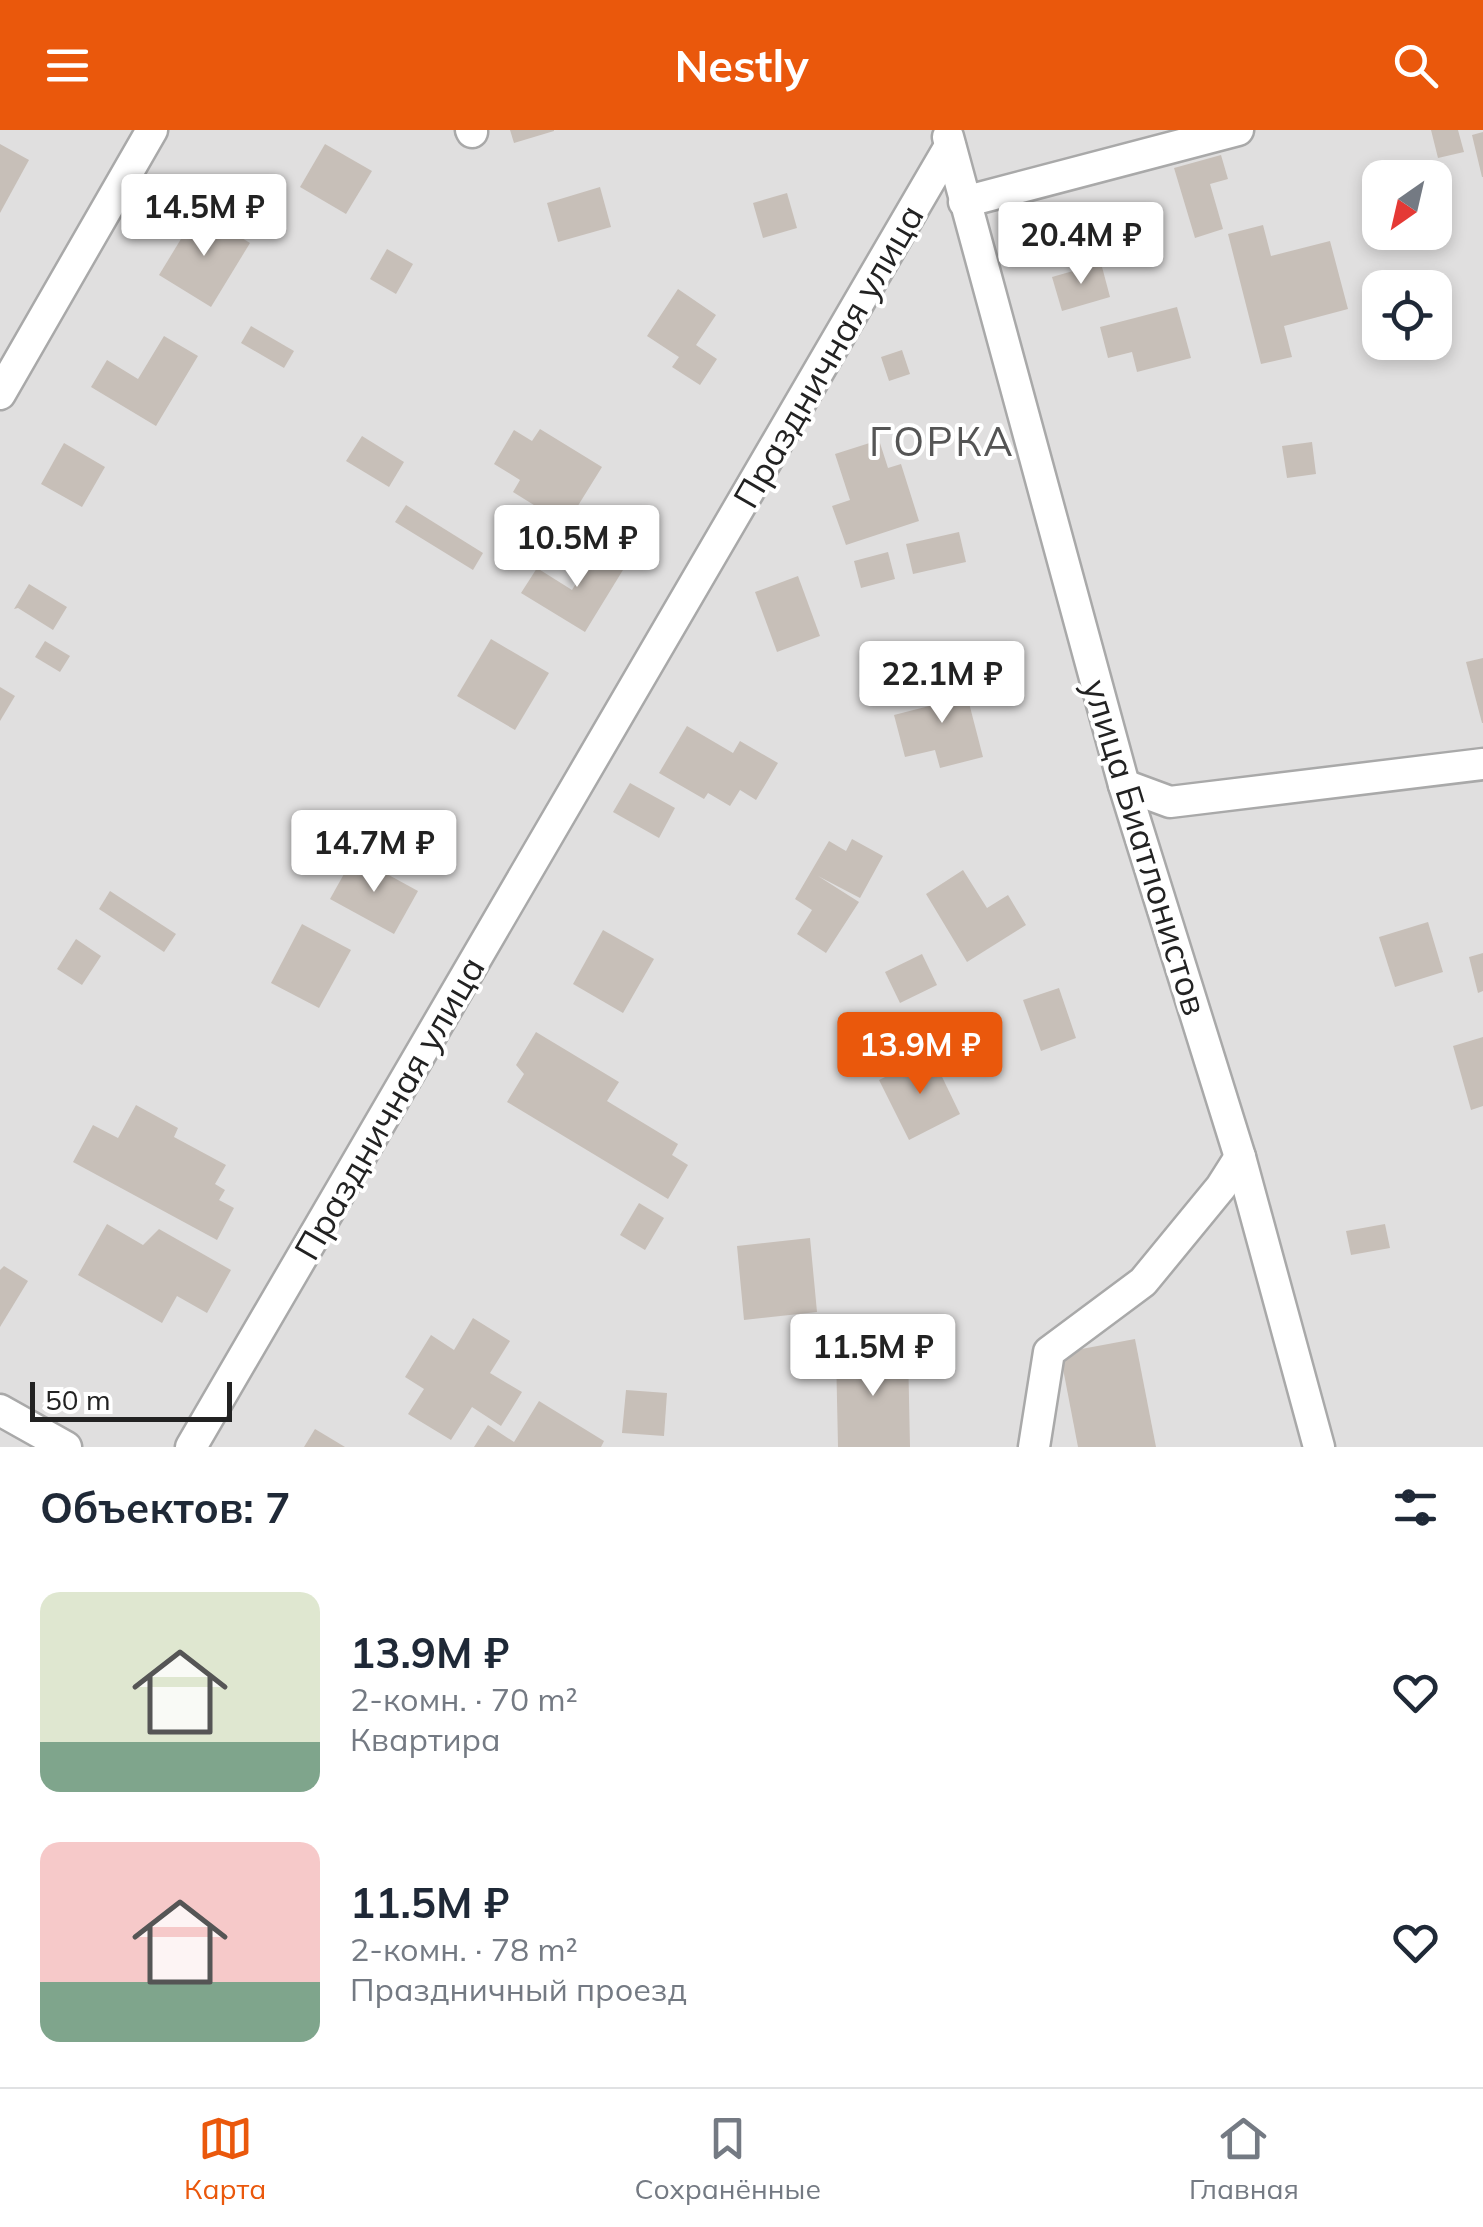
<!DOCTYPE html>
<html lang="ru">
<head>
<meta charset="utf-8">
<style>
  :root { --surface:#fff; --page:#f6f6f7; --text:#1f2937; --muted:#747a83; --line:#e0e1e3; --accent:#ea580c }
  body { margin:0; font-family:Mulish,sans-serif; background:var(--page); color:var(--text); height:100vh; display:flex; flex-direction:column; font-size:38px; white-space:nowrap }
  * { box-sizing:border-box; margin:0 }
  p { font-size:32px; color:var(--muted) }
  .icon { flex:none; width:55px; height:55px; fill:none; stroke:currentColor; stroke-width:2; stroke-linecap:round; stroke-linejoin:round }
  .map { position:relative; height:1317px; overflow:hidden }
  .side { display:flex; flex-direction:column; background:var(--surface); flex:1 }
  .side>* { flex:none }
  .needle { width:65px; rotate:214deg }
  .buttons { position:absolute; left:1362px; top:30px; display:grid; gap:20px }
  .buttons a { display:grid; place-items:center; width:90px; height:90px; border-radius:20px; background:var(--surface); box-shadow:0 5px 15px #0003; font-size:50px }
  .scale { position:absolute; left:30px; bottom:25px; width:202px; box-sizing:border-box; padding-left:10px; border:5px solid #222; border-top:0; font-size:28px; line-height:35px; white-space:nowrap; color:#222; -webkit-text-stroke:8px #fff; paint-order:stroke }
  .price { position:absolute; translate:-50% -85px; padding:0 22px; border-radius:10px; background:#fff; color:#222; font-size:32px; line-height:65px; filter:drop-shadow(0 2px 5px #0008) }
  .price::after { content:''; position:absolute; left:50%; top:60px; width:30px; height:22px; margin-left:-15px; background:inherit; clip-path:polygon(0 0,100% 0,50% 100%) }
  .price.active { background:var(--accent); color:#fff }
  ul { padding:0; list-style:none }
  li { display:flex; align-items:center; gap:30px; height:250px; padding:0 40px }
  li span { display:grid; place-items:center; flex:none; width:280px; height:200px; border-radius:20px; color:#555 }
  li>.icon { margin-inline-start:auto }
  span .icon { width:120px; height:120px; fill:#fffc; stroke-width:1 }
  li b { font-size:42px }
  h2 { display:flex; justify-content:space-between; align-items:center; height:120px; padding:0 40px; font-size:42px }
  header { display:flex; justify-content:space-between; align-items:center; height:130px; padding:0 40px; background:var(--accent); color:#fff; font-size:45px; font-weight:700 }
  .tabs { display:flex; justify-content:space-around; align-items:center; height:140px; border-top:2px solid var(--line); background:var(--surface); font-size:28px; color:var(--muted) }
  .tabs a { display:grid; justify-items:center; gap:5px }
  .tabs .active { color:var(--accent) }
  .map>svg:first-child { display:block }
  .residential { fill:#e0dfdf; fill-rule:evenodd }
  .building { fill:#c7bfb8 }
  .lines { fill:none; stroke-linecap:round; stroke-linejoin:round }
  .minor-casing { stroke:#a9a9a9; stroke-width:35 }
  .minor { stroke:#fff; stroke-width:30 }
  .labels { text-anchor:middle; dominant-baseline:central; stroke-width:8; stroke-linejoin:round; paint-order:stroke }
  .street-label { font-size:35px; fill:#222; stroke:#fff }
  .quarter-label { font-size:40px; letter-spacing:2.5px; fill:#555; stroke:#fff }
</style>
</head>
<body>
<header><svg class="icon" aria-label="menu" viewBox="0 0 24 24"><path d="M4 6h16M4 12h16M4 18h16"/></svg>Nestly<svg class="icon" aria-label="search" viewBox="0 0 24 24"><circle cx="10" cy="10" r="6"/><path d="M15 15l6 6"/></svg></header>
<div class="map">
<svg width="1483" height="1317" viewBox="0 0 1483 1317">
  <rect width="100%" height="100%" fill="#f2efe9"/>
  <path class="residential" d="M 0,0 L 1483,0 L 1483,1317 L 0,1317 ZM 1380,48 L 1435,48 L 1435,102 L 1380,102 ZM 1380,158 L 1435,158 L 1435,212 L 1380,212 Z"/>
  <g class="building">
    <path d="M 510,0 L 554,0 L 554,1 L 514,13 Z"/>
    <path d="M 1431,0 L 1458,0 L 1464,22 L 1438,28 Z"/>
    <path d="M 1483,2 L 1483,47 L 1482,47 L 1472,5 Z"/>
    <path d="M 0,14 L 29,30 L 0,83 Z"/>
    <path d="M 325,14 L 372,41 L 346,84 L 300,57 Z"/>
    <path d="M 1221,25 L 1228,49 L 1210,54 L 1223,99 L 1195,108 L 1174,38 Z"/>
    <path d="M 600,57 L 611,97 L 558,112 L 547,73 Z"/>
    <path d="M 787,63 L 797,98 L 763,108 L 753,73 Z"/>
    <path d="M 198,81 L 250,113 L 211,177 L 159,145 Z"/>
    <path d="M 1263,95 L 1271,126 L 1330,111 L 1348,179 L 1284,196 L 1292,227 L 1261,234 L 1228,104 Z"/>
    <path d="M 387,119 L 413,134 L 396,164 L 370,149 Z"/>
    <path d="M 1101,133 L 1110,167 L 1062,181 L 1052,147 Z"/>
    <path d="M 678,159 L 716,185 L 696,215 L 717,229 L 700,255 L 672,237 L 679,227 L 647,206 Z"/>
    <path d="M 1177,177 L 1191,228 L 1137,242 L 1132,222 L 1108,228 L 1100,197 Z"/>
    <path d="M 251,196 L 294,221 L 284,238 L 241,213 Z"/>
    <path d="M 164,206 L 198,226 L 156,296 L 91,257 L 107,230 L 138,249 Z"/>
    <path d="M 902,220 L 910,244 L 889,251 L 881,227 Z"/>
    <path d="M 540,299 L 602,337 L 566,395 L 513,362 L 520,350 L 494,334 L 514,300 L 532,311 Z"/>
    <path d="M 362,306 L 404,332 L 389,357 L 346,331 Z"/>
    <path d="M 879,310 L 888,338 L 901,334 L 919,391 L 846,415 L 832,376 L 850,370 L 835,324 Z"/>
    <path d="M 1312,312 L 1316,344 L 1287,348 L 1282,316 Z"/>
    <path d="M 64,313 L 105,337 L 82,377 L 41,354 Z"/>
    <path d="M 406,375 L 483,423 L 473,440 L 395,392 Z"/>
    <path d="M 959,402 L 966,432 L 913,444 L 906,414 Z"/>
    <path d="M 598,418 L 626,435 L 585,502 L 521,463 L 537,438 L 572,460 Z"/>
    <path d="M 888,422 L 895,449 L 861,458 L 854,431 Z"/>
    <path d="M 798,446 L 820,506 L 777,522 L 755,462 Z"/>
    <path d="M 29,454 L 67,477 L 53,500 L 18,478 L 14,479 Z"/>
    <path d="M 491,509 L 549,543 L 515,600 L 457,566 Z"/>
    <path d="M 45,511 L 70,526 L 60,542 L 35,527 Z"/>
    <path d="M 1483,528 L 1483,593 L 1482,593 L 1466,532 Z"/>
    <path d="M 962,546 L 983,627 L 940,638 L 935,620 L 905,627 L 894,585 L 933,575 L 928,555 Z"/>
    <path d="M 0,557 L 15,566 L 0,591 Z"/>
    <path d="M 687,596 L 733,623 L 740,611 L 778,633 L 756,670 L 740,660 L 730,676 L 708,663 L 704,669 L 659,643 Z"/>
    <path d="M 630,653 L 675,678 L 659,708 L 613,682 Z"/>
    <path d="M 852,709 L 883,726 L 860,768 L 818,746 L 859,772 L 826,823 L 797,804 L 812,780 L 795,769 L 829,711 L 846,721 Z"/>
    <path d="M 354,726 L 418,761 L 394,804 L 330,769 Z"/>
    <path d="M 963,740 L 987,778 L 1008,765 L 1026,795 L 967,832 L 926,764 Z"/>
    <path d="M 110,761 L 176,804 L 164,822 L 99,779 Z"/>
    <path d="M 1428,792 L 1443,842 L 1395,857 L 1379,807 Z"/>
    <path d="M 302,794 L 351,820 L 319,878 L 271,853 Z"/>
    <path d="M 603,800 L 654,829 L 623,883 L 573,854 Z"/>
    <path d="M 76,809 L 101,826 L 82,855 L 57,839 Z"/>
    <path d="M 1483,823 L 1483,861 L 1478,863 L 1469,827 Z"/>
    <path d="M 922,824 L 937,855 L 900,873 L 885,842 Z"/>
    <path d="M 1059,858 L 1076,908 L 1041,921 L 1023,870 Z"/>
    <path d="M 536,902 L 619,952 L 607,971 L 678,1014 L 672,1025 L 688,1035 L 668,1069 L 507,972 L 524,944 L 516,935 Z"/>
    <path d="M 1483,907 L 1483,976 L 1471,980 L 1453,916 Z"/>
    <path d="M 931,924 L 960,984 L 909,1010 L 879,950 Z"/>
    <path d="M 136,975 L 178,998 L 174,1007 L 226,1035 L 215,1054 L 225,1060 L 219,1070 L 234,1078 L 217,1110 L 73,1032 L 93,995 L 118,1008 Z"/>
    <path d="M 639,1073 L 664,1088 L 645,1120 L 620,1105 Z"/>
    <path d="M 107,1094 L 143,1115 L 159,1099 L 231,1140 L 207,1183 L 177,1166 L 162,1193 L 78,1145 Z"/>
    <path d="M 1385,1094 L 1390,1118 L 1351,1125 L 1346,1101 Z"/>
    <path d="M 810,1108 L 817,1182 L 744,1190 L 737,1116 Z"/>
    <path d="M 4,1136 L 28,1151 L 0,1197 L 0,1140 Z"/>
    <path d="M 473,1188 L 510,1211 L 490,1243 L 522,1262 L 501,1296 L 472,1277 L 451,1310 L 408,1284 L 424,1259 L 405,1247 L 431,1205 L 454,1220 Z"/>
    <path d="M 1135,1209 L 1156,1317 L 1078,1317 L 1060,1223 Z"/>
    <path d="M 908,1221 L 910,1317 L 838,1317 L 836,1222 Z"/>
    <path d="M 626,1260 L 667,1263 L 664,1306 L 622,1303 Z"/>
    <path d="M 539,1271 L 604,1311 L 601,1317 L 474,1317 L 488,1295 L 514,1312 Z"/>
    <path d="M 315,1299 L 345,1317 L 304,1317 Z"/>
  </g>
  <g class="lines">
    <defs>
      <g id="minor">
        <path d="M 471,0 L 472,2"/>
        <path d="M 948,7 L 1124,655 L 1240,1027 L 1319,1317"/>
        <path d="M 964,72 L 1238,0"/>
        <path d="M 0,264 L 152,0"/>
        <path d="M 1124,655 L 1170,672 L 1483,634"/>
        <path d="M 0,1280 L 66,1317"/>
        <path d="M 191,1317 L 950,16"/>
        <path d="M 1034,1317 L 1049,1222 L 1143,1152 L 1221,1057 L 1240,1027"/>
      </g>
    </defs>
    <use href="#minor" class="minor-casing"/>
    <use href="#minor" class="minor"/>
  </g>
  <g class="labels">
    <g class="street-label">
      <text transform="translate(828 226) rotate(-60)">Праздничная улица</text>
      <text transform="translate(1146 717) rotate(73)">улица Биатлонистов</text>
      <text transform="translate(389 978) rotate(-60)">Праздничная улица</text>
    </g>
    <g class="quarter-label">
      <text x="942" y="311">ГОРКА</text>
    </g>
  </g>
</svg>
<div class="buttons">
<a><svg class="needle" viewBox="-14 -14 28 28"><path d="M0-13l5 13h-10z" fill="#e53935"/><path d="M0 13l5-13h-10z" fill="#747a83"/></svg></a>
<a><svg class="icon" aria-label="locate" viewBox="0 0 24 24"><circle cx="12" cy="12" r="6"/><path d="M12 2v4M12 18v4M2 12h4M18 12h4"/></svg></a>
</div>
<div class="scale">50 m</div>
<b class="price" style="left:204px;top:129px">14.5M ₽</b>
<b class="price" style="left:1081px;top:157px">20.4M ₽</b>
<b class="price" style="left:577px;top:460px">10.5M ₽</b>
<b class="price" style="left:942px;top:596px">22.1M ₽</b>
<b class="price" style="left:374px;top:765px">14.7M ₽</b>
<b class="price active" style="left:920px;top:967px">13.9M ₽</b>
<b class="price" style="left:873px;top:1269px">11.5M ₽</b>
</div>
<section class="side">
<h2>Объектов: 7<svg class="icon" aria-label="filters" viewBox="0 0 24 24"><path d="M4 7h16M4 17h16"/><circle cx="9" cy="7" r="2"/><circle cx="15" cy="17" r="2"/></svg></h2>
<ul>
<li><span style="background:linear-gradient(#dfe7d0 75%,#7fa58c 0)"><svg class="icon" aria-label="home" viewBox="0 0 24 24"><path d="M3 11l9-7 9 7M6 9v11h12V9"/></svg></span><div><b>13.9M ₽</b><p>2-комн. · 70 m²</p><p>Квартира</p></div><svg class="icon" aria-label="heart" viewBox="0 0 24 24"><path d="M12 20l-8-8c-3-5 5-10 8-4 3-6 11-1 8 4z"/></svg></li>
<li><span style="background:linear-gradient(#f6c9c9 70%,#7fa58c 0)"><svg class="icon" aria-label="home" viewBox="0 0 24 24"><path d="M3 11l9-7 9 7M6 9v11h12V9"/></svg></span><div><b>11.5M ₽</b><p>2-комн. · 78 m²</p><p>Праздничный проезд</p></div><svg class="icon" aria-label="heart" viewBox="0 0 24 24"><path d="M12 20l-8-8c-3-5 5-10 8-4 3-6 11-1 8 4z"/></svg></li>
</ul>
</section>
<nav class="tabs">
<a class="active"><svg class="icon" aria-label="map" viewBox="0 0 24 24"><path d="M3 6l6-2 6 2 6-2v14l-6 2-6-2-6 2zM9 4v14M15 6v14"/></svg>Карта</a>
<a><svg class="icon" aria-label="saved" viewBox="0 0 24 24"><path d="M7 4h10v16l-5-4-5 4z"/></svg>Сохранённые</a>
<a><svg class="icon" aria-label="home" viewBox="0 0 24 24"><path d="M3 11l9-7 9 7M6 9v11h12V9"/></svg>Главная</a>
</nav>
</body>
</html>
